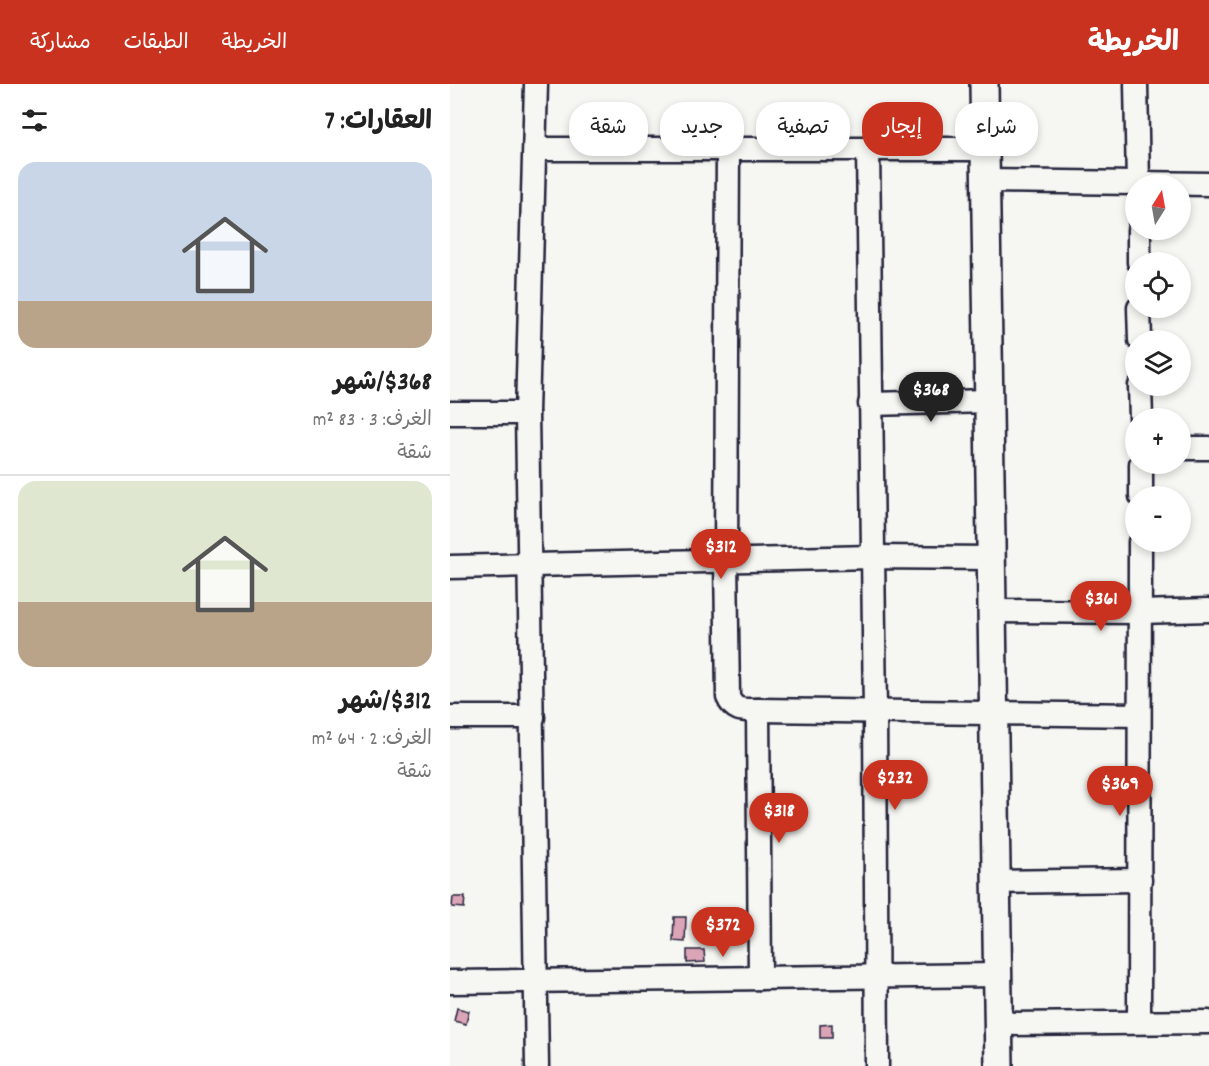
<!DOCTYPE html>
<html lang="ar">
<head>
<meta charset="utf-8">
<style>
  :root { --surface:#fff; --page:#f2f2f2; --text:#222; --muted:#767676; --line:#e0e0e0; --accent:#c8321e }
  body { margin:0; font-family:Dekko,"Playpen Sans Arabic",sans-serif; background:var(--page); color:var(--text); direction:rtl; height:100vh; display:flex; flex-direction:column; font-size:22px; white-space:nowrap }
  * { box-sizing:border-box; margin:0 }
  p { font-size:20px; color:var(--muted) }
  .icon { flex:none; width:33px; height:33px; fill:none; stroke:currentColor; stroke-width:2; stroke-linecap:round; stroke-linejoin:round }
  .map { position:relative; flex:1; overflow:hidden; direction:ltr }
  .details { display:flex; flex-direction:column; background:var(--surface); width:450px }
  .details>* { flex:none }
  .guide { position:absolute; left:18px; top:18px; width:570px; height:54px; direction:rtl; display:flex; gap:12px }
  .needle { width:39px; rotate:11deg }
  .controls { position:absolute; left:675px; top:90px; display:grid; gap:12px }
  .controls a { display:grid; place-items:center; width:66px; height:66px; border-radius:50%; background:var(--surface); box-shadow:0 3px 9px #0003; font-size:30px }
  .price { position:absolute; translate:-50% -51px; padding:0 14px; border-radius:21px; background:var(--accent); color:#fff; font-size:20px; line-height:39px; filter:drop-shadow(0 2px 3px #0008) }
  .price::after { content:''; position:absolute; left:50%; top:36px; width:18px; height:14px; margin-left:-9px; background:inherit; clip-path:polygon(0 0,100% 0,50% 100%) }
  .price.current { background:#222; color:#fff }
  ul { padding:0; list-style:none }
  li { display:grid; align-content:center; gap:12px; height:318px; padding:0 18px }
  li+li { border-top:2px solid var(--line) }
  li span { display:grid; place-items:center; height:186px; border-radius:18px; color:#555 }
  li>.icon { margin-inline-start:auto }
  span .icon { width:108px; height:108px; fill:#fffc; stroke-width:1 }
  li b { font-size:26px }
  h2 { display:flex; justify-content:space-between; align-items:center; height:72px; padding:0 18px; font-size:26px }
  .chip { padding:0 21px; border-radius:24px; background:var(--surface); box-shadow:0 3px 9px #0003; font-size:21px; line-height:54px }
  .chip.current { background:var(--accent); color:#fff }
  header { display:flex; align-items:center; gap:36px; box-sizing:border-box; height:84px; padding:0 30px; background:var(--accent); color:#fff }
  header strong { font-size:28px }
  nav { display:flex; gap:33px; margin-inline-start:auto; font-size:21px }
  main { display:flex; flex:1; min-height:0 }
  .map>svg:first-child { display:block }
  .building { fill:#dca4b7; stroke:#22223b; stroke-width:1.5 }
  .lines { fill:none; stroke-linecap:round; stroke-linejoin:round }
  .minor-casing { stroke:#22223b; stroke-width:27 }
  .tertiary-casing { stroke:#22223b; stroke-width:32 }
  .minor { stroke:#f6f6f2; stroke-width:22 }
  .tertiary { stroke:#f6f6f2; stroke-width:27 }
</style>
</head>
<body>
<header>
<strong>الخريطة</strong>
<nav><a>الخريطة</a><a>الطبقات</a><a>مشاركة</a></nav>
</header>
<main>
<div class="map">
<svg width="759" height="982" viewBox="0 0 759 982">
  <rect width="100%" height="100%" fill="#f6f6f2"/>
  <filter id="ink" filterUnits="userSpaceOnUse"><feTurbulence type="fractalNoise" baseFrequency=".0167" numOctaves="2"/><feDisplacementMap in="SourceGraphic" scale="12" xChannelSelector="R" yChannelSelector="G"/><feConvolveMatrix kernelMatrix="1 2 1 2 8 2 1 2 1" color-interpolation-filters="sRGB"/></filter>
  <g filter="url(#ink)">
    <g class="building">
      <path d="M 3,813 L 15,813 L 14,824 L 2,823 Z"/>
      <path d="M 224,833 L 236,833 L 235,858 L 223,857 Z"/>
      <path d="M 237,866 L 254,866 L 255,878 L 237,879 Z"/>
      <path d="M 7,924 L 19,927 L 16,940 L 4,937 Z"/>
      <path d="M 382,940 L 382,954 L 370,954 L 370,941 Z"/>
    </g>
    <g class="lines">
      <defs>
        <g id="minor">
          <path d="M 86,0 L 77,329 L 87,982"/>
          <path d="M 686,0 L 688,100"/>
          <path d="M 278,64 L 276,476 L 278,613 C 284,628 294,626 308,626 L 689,631"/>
          <path d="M 418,64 L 425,629 L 427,982"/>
          <path d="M 86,65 L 536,65"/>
          <path d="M 536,97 L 759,100"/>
          <path d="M 689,146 L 689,178"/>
          <path d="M 689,224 L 690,256"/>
          <path d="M 690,302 L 691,334"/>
          <path d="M 420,320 L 540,317"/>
          <path d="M 0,329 L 77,329"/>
          <path d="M 730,364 L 759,364"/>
          <path d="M 691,412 L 691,380"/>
          <path d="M 0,483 L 422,473 L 542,474"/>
          <path d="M 542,527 L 690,528 L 759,526"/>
          <path d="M 308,626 L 310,894"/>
          <path d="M 0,633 L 83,633"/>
          <path d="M 546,798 L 690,796"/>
          <path d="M 0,898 L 547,891"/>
          <path d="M 689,938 L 690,458"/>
          <path d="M 548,940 L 759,938"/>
        </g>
        <path id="tertiary" d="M 534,0 L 549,982"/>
      </defs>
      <use href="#minor" class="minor-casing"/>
      <use href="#tertiary" class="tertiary-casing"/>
      <use href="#minor" class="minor"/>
      <use href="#tertiary" class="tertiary"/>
    </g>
  </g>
</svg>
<div class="controls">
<a><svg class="needle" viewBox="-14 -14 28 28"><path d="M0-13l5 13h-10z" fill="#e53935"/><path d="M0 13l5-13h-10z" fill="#767676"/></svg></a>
<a><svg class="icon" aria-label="locate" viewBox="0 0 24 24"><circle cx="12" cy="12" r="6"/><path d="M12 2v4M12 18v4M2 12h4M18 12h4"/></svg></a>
<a><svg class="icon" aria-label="layers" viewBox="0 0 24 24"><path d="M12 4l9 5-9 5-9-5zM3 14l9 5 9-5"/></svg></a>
<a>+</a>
<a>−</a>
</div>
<b class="price current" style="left:481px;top:339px">$368</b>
<b class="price" style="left:271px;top:496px">$312</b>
<b class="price" style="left:651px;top:548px">$361</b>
<b class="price" style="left:445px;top:727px">$232</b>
<b class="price" style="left:670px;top:733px">$369</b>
<b class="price" style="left:329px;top:760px">$318</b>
<b class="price" style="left:273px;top:874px">$372</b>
<div class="guide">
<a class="chip">شراء</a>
<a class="chip current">إيجار</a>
<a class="chip">تصفية</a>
<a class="chip">جديد</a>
<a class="chip">شقة</a>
</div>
</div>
<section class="details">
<h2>العقارات: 7<svg class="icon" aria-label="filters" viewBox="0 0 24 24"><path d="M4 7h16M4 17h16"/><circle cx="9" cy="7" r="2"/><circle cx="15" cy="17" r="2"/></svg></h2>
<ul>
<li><span style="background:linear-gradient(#c9d6e8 75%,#b9a48a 0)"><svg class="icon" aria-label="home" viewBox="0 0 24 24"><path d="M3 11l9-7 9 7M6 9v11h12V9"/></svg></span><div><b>$368/شهر</b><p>الغرف: 3 · 83 m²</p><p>شقة</p></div></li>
<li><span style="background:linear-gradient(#dfe7d0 65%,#b9a48a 0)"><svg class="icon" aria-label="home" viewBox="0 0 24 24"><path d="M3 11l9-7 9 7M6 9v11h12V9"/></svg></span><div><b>$312/شهر</b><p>الغرف: 2 · 64 m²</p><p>شقة</p></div></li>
</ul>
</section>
</main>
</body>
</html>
